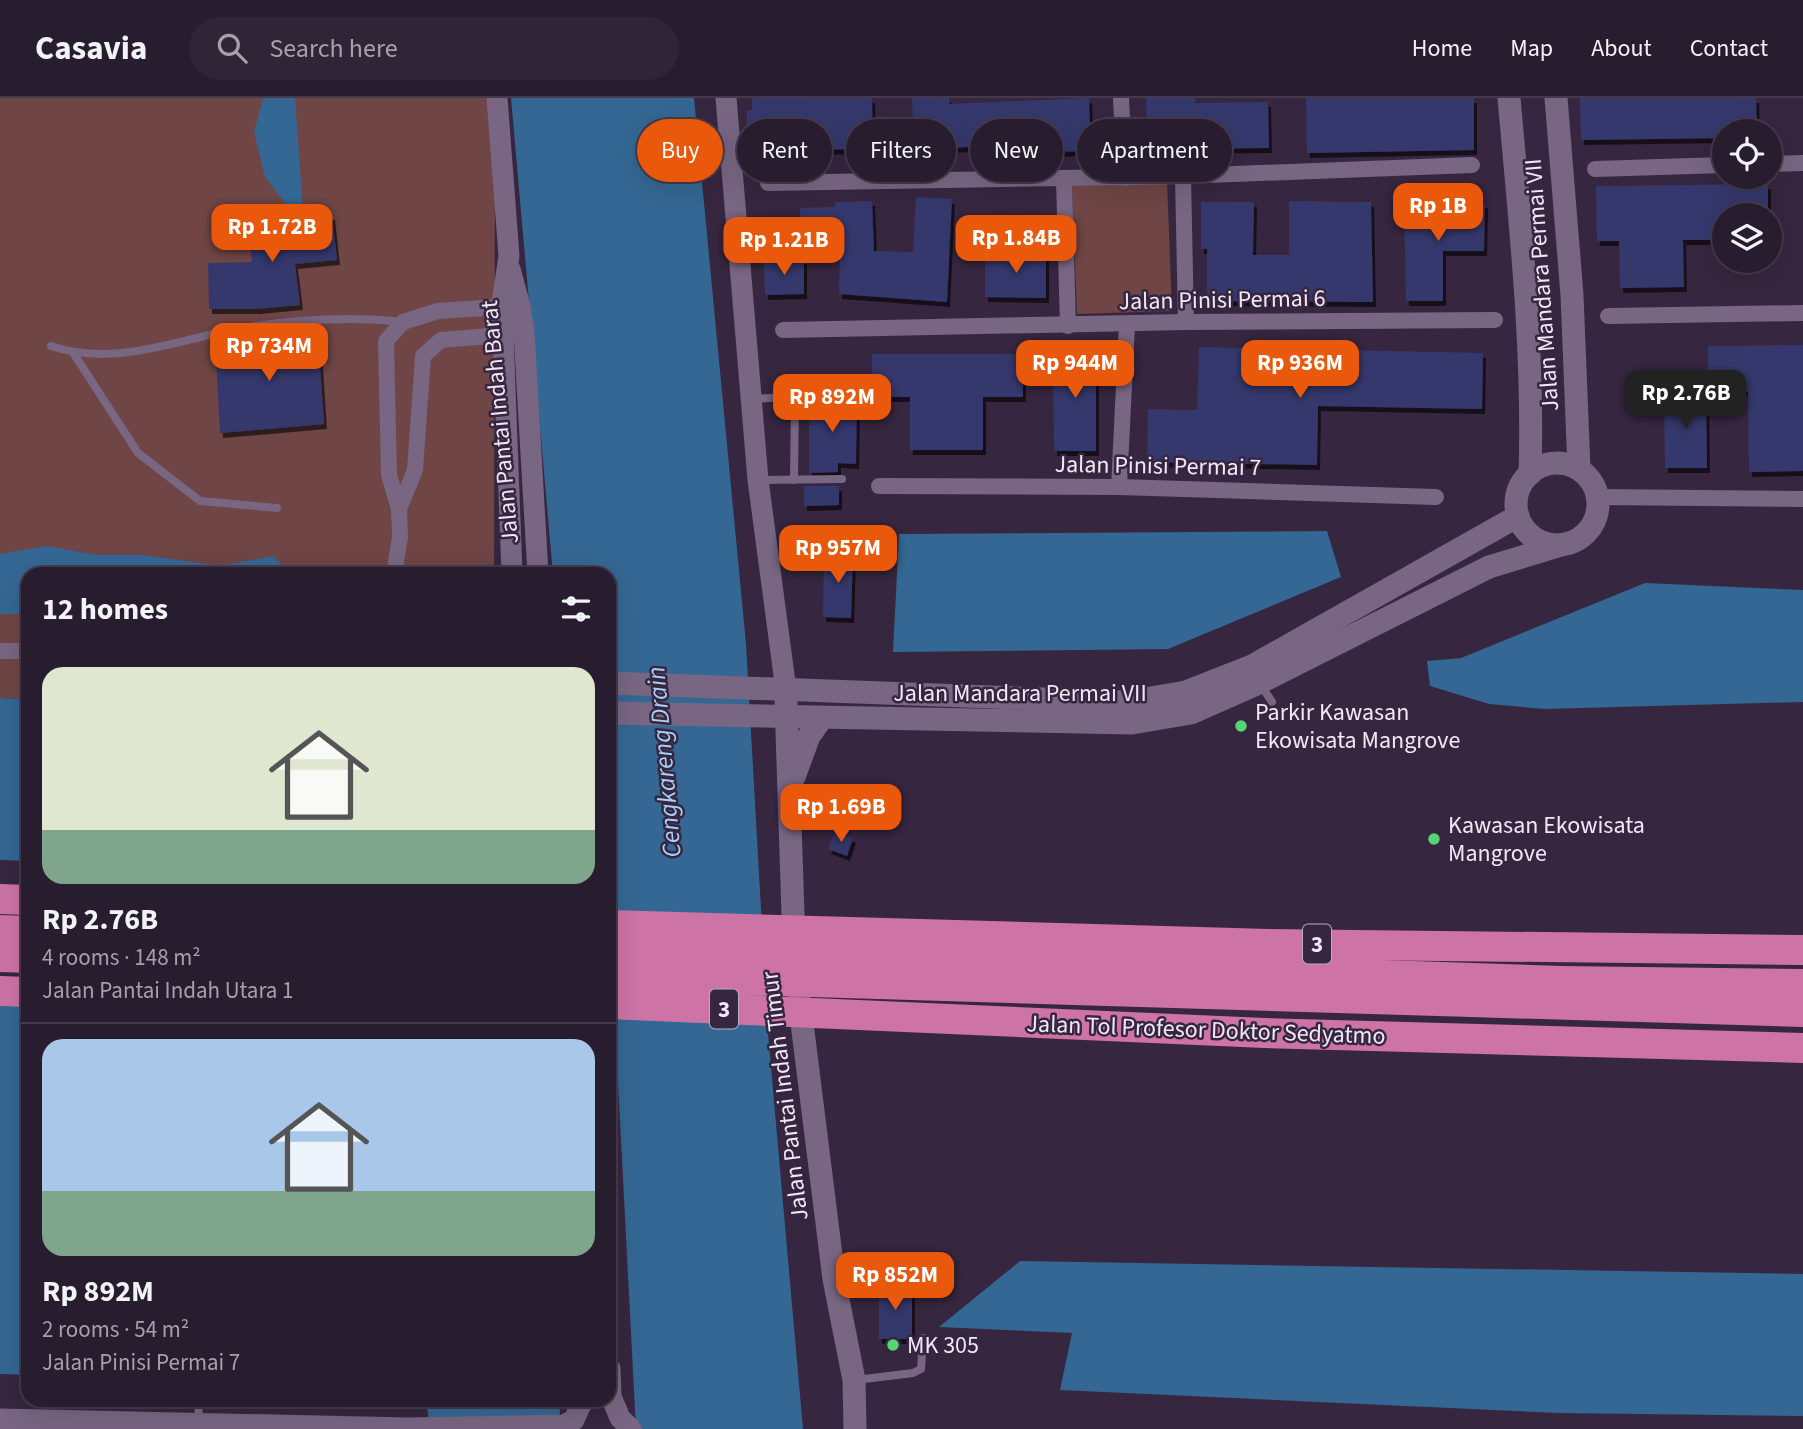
<!DOCTYPE html>
<html lang="en">
<head>
<meta charset="utf-8">
<style>
  :root { --surface:#281c2f; --page:#302537; --text:#f1f3f6; --muted:#a5a1aa; --line:#443a4b; --accent:#ea580c }
  body { margin:0; font-family:"Source Sans 3",sans-serif; background:var(--page); color:var(--text); height:100vh; display:flex; flex-direction:column; font-size:26px; white-space:nowrap }
  * { box-sizing:border-box; margin:0 }
  p { font-size:23px; color:var(--muted) }
  .icon { flex:none; width:38px; height:38px; fill:none; stroke:currentColor; stroke-width:2; stroke-linecap:round; stroke-linejoin:round }
  .map { position:relative; flex:1; overflow:hidden }
  .details { position:absolute; left:21px; top:469px; width:595px; height:840px; display:flex; flex-direction:column; background:var(--surface); border-radius:21px; box-shadow:0 7px 28px #0002,0 0 0 2px var(--line) }
  .details>* { flex:none }
  .hud { position:absolute; left:637px; top:21px; width:665px; height:63px; display:flex; gap:14px }
  .controls { position:absolute; left:1712px; top:21px; display:grid; gap:14px }
  .controls a { display:grid; place-items:center; width:70px; height:70px; border-radius:50%; background:var(--surface); box-shadow:0 7px 28px #0002,0 0 0 2px var(--line); font-size:35px }
  .price { position:absolute; translate:-50% -60px; padding:0 16px; border-radius:14px; background:var(--accent); color:#fff; font-size:23px; line-height:46px; filter:drop-shadow(0 2px 4px #0008) }
  .price::after { content:''; position:absolute; left:50%; top:42px; width:21px; height:16px; margin-left:-10px; background:inherit; clip-path:polygon(0 0,100% 0,50% 100%) }
  .price.on { background:#222; color:#fff }
  ul { padding:0; list-style:none }
  li { display:grid; align-content:center; gap:14px; height:371px; padding:0 21px }
  li+li { border-top:2px solid var(--line) }
  li span { display:grid; place-items:center; height:217px; border-radius:21px; color:#555 }
  li>.icon { margin-inline-start:auto }
  span .icon { width:126px; height:126px; fill:#fffc; stroke-width:1 }
  li b { font-size:30px }
  h2 { display:flex; justify-content:space-between; align-items:center; height:84px; padding:0 21px; font-size:30px }
  .pill { padding:0 24px; border-radius:32px; background:var(--surface); box-shadow:0 7px 28px #0002,0 0 0 2px var(--line); font-size:24px; line-height:63px }
  .pill.on { background:var(--accent); color:#fff }
  header { display:flex; align-items:center; gap:42px; box-sizing:border-box; height:98px; padding:0 35px; background:var(--surface); border-bottom:2px solid var(--line) }
  header strong { font-size:33px }
  nav { display:flex; gap:38px; margin-inline-start:auto; font-size:24px }
  .search { width:490px; height:63px; background:var(--page); display:flex; align-items:center; gap:18px; box-sizing:border-box; padding:0 24px; border-radius:38px; color:var(--muted); font-size:26px }
  .map>svg:first-child { display:block }
  .green { fill:#6f4545 }
  .water { fill:#346793 }
  .building { fill:#36376c; filter:url(#shadow) }
  .lines { fill:none; stroke-linecap:round; stroke-linejoin:round }
  .service { stroke:#786682; stroke-width:8 }
  .minor { stroke:#786682; stroke-width:16 }
  .tertiary { stroke:#786682; stroke-width:21 }
  .secondary { stroke:#786682; stroke-width:23 }
  .motorway { stroke:#cd73a6; stroke-width:30 }
  .poi-dot { fill:#57d570; stroke:#36263f; stroke-width:2.5 }
  .labels { text-anchor:middle; dominant-baseline:central; stroke-width:5; stroke-linejoin:round; paint-order:stroke }
  .shield { fill:#36263f; stroke:#b9adc0; stroke-width:2 }
  .shield-label { font-size:23px; font-weight:bold; fill:#f1e7f7 }
  .street-label { font-size:24px; fill:#f1e7f7; stroke:#36263f }
  .poi-label { font-size:24px; fill:#f1e7f7; stroke:#36263f; text-anchor:start }
  .water-label { font-size:26px; font-style:italic; fill:#a7d1f9; stroke:#36263f }
</style>
</head>
<body>
<header>
<strong>Casavia</strong>
<div class="search"><svg class="icon" aria-label="search" viewBox="0 0 24 24"><circle cx="10" cy="10" r="6"/><path d="M15 15l6 6"/></svg>Search here</div>
<nav><a>Home</a><a>Map</a><a>About</a><a>Contact</a></nav>
</header>
<div class="map">
<svg width="1803" height="1331" viewBox="0 0 1803 1331">
  <defs>
    <filter id="shadow"><feDropShadow dx="3" dy="5" stdDeviation="0" flood-color="#0009"/></filter>
  </defs>
  <rect width="100%" height="100%" fill="#36263f"/>
  <g class="green">
    <path d="M 0,0 L 489,0 L 495,67 L 494,476 L 28,476 L 28,601 L 0,600 Z"/>
    <path d="M 1167,83 L 1172,213 L 1077,216 L 1072,87 Z"/>
  </g>
  <g class="water">
    <path d="M 263,0 L 295,0 L 303,113 L 291,113 L 265,79 L 254,34 Z"/>
    <path d="M 511,0 L 694,0 L 746,546 L 768,935 L 803,1331 L 636,1331 L 609,812 L 609,476 L 553,476 Z"/>
    <path d="M 1327,433 L 1341,479 L 1168,551 L 893,554 L 899,436 Z"/>
    <path d="M 47,448 L 96,457 L 144,457 L 220,468 L 274,458 L 289,476 L 28,476 L 28,516 L 0,516 L 0,456 Z"/>
    <path d="M 1645,485 L 1803,492 L 1803,604 L 1545,611 L 1489,606 L 1430,588 L 1427,563 L 1461,560 Z"/>
    <path d="M 0,600 L 28,601 L 28,763 L 0,762 Z"/>
    <path d="M 0,897 L 28,897 L 28,1277 L 0,1276 Z"/>
    <path d="M 1020,1163 L 1803,1176 L 1803,1318 L 1558,1315 L 1060,1292 L 1072,1235 L 939,1229 Z"/>
    <path d="M 426,1302 L 559,1302 L 561,1331 L 430,1331 Z"/>
  </g>
  <g class="building">
    <path d="M 752,0 L 872,0 L 873,51 L 792,52 L 791,49 L 746,49 L 747,12 L 752,12 Z"/>
    <path d="M 912,0 L 949,0 L 949,6 L 1089,0 L 1091,53 L 1043,54 L 1043,45 L 914,52 Z"/>
    <path d="M 1146,0 L 1195,0 L 1195,5 L 1268,4 L 1269,50 L 1147,51 Z"/>
    <path d="M 1306,0 L 1474,0 L 1474,52 L 1307,55 Z"/>
    <path d="M 1580,0 L 1756,0 L 1757,33 L 1724,33 L 1724,40 L 1581,42 Z"/>
    <path d="M 1768,86 L 1768,117 L 1724,117 L 1724,142 L 1683,142 L 1684,189 L 1620,190 L 1619,143 L 1597,143 L 1596,88 Z"/>
    <path d="M 916,99 L 952,101 L 947,204 L 839,196 L 840,154 L 801,155 L 800,110 L 835,109 L 835,104 L 872,103 L 874,153 L 913,154 Z"/>
    <path d="M 1289,103 L 1371,104 L 1373,204 L 1207,203 L 1207,151 L 1201,151 L 1201,104 L 1254,104 L 1253,157 L 1289,157 Z"/>
    <path d="M 1404,104 L 1485,105 L 1484,153 L 1443,153 L 1443,203 L 1406,203 Z"/>
    <path d="M 332,117 L 337,162 L 295,166 L 300,207 L 257,211 L 209,211 L 208,165 L 252,164 L 247,124 Z"/>
    <path d="M 985,155 L 1046,155 L 1046,200 L 985,199 Z"/>
    <path d="M 764,161 L 804,161 L 804,196 L 765,197 Z"/>
    <path d="M 261,236 L 261,240 L 318,236 L 324,326 L 220,335 L 215,242 Z"/>
    <path d="M 1803,247 L 1803,373 L 1749,374 L 1748,294 L 1708,294 L 1708,248 Z"/>
    <path d="M 1199,249 L 1483,255 L 1482,311 L 1318,308 L 1317,367 L 1147,364 L 1148,311 L 1197,312 Z"/>
    <path d="M 1053,252 L 1096,252 L 1096,353 L 1054,353 Z"/>
    <path d="M 872,256 L 1023,256 L 1023,299 L 983,299 L 983,352 L 910,352 L 910,299 L 872,299 Z"/>
    <path d="M 1664,294 L 1706,294 L 1707,370 L 1665,370 Z"/>
    <path d="M 836,298 L 857,298 L 856,366 L 838,365 L 838,374 L 809,375 L 809,304 L 831,302 Z"/>
    <path d="M 804,388 L 839,388 L 839,407 L 804,408 Z"/>
    <path d="M 824,454 L 853,455 L 851,520 L 823,519 Z"/>
    <path d="M 835,734 L 853,740 L 847,758 L 828,751 Z"/>
    <rect x="879" y="1187" width="33" height="54"/>
  </g>
  <g class="lines">
    <g class="service">
      <path d="M 51,248 C 114,269 174,243 236,231 C 290,222 350,218 403,224"/>
      <path d="M 74,256 L 138,355 L 200,403 L 277,410"/>
      <path d="M 754,301 L 830,296"/>
      <path d="M 761,382 L 842,381"/>
      <path d="M 794,382 L 795,298"/>
      <path d="M 1261,587 L 1272,604"/>
      <path d="M 836,1179 L 873,1161"/>
      <path d="M 856,1282 L 913,1275 L 921,1271 L 923,1240"/>
      <path d="M 198,1325 L 199,1302"/>
    </g>
    <g class="minor">
      <path d="M 1121,0 L 1125,80"/>
      <path d="M 1769,66 L 1803,65"/>
      <path d="M 1595,71 L 1724,67"/>
      <path d="M 1183,78 L 1186,224"/>
      <path d="M 1064,81 L 1068,228"/>
      <path d="M 768,85 L 1183,78 L 1472,67"/>
      <path d="M 1608,218 L 1803,215"/>
      <path d="M 783,232 L 1186,224 L 1495,222"/>
      <path d="M 879,388 L 1119,389 L 1436,399"/>
      <path d="M 1119,389 L 1127,226"/>
      <path d="M 1598,399 L 1803,401"/>
      <path d="M 399,411 L 415,372 L 423,258 L 441,242 L 513,236"/>
      <path d="M 394,476 L 400,439 L 399,411 L 389,377 L 386,243 L 403,224 L 438,213 L 512,208"/>
      <path d="M 0,553 L 28,553"/>
    </g>
    <g class="tertiary">
      <path d="M 497,0 L 509,158 L 503,198 L 503,236 L 512,476"/>
      <path d="M 726,0 L 758,382 L 786,592"/>
      <path d="M 510,171 L 520,208 L 524,235 L 538,476"/>
      <path d="M 610,1296 L 620,1320 L 631,1331"/>
      <path d="M 0,1321 L 408,1330 L 564,1327 L 574,1322 L 583,1302"/>
    </g>
    <g class="secondary">
      <path d="M 1509,0 C 1520,125 1534,250 1530,376"/>
      <path d="M 1556,0 L 1572,197 L 1579,371"/>
      <circle cx="1557" cy="406" r="41"/>
      <path d="M 609,585 L 1127,604 L 1186,594 L 1252,568 L 1518,418"/>
      <path d="M 786,604 L 794,846"/>
      <path d="M 609,615 L 1132,625 L 1191,615 L 1259,585 L 1489,469 L 1561,447"/>
      <path d="M 794,679 L 809,638 L 821,621"/>
      <path d="M 799,901 L 834,1181 L 854,1282 L 855,1331"/>
      <path d="M 609,1271 L 610,1296"/>
    </g>
    <g class="motorway">
      <path d="M 0,801 L 28,802"/>
      <path d="M 609,827 L 1269,846 L 1803,852"/>
      <path d="M 0,832 L 28,833"/>
      <path d="M 609,851 L 1561,883 L 1803,886"/>
      <path d="M 0,859 L 28,860"/>
      <path d="M 609,878 L 1803,914"/>
      <path d="M 0,893 L 28,894"/>
      <path d="M 609,906 L 1265,935 L 1803,950"/>
    </g>
  </g>
  <g class="poi-dot">
    <circle cx="1241" cy="628" r="7"/>
    <circle cx="1434" cy="741" r="7"/>
    <circle cx="893" cy="1247" r="7"/>
  </g>
  <g class="labels">
    <g class="shield">
      <rect x="1303" y="826.5" width="28" height="39" rx="5"/>
      <rect x="710" y="891.5" width="28" height="39" rx="5"/>
    </g>
    <g class="shield-label">
      <text x="1317" y="846">3</text>
      <text x="724" y="911">3</text>
    </g>
    <g class="street-label">
      <text transform="translate(1542 187) rotate(-94)">Jalan Mandara Permai VII</text>
      <text transform="translate(1222 202) rotate(-1)">Jalan Pinisi Permai 6</text>
      <text transform="translate(500 324) rotate(-95)">Jalan Pantai Indah Barat</text>
      <text transform="translate(1158 368) rotate(1)">Jalan Pinisi Permai 7</text>
      <text x="1020" y="595">Jalan Mandara Permai VII</text>
      <text transform="translate(1206 932) rotate(2)">Jalan Tol Profesor Doktor Sedyatmo</text>
      <text transform="translate(785 998) rotate(-97)">Jalan Pantai Indah Timur</text>
    </g>
    <g class="poi-label">
      <text x="1255" y="614">Parkir Kawasan<tspan x="1255" dy="28">Ekowisata Mangrove</tspan></text>
      <text x="1448" y="727">Kawasan Ekowisata<tspan x="1448" dy="28">Mangrove</tspan></text>
      <text x="907" y="1247">MK 305</text>
    </g>
    <g class="water-label">
      <text transform="translate(664 664) rotate(-95)">Cengkareng Drain</text>
    </g>
  </g>
</svg>
<div class="controls">
<a><svg class="icon" aria-label="locate" viewBox="0 0 24 24"><circle cx="12" cy="12" r="6"/><path d="M12 2v4M12 18v4M2 12h4M18 12h4"/></svg></a>
<a><svg class="icon" aria-label="layers" viewBox="0 0 24 24"><path d="M12 4l9 5-9 5-9-5zM3 14l9 5 9-5"/></svg></a>
</div>
<b class="price" style="left:1438px;top:145px">Rp 1B</b>
<b class="price" style="left:272px;top:166px">Rp 1.72B</b>
<b class="price" style="left:1016px;top:177px">Rp 1.84B</b>
<b class="price" style="left:784px;top:179px">Rp 1.21B</b>
<b class="price" style="left:269px;top:285px">Rp 734M</b>
<b class="price" style="left:1075px;top:302px">Rp 944M</b>
<b class="price" style="left:1300px;top:302px">Rp 936M</b>
<b class="price on" style="left:1686px;top:332px">Rp 2.76B</b>
<b class="price" style="left:832px;top:336px">Rp 892M</b>
<b class="price" style="left:838px;top:487px">Rp 957M</b>
<b class="price" style="left:841px;top:746px">Rp 1.69B</b>
<b class="price" style="left:895px;top:1214px">Rp 852M</b>
<div class="hud">
<a class="pill on">Buy</a>
<a class="pill">Rent</a>
<a class="pill">Filters</a>
<a class="pill">New</a>
<a class="pill">Apartment</a>
</div>
<section class="details">
<h2>12 homes<svg class="icon" aria-label="filters" viewBox="0 0 24 24"><path d="M4 7h16M4 17h16"/><circle cx="9" cy="7" r="2"/><circle cx="15" cy="17" r="2"/></svg></h2>
<ul>
<li><span style="background:linear-gradient(#dfe7d0 75%,#7fa58c 0)"><svg class="icon" aria-label="home" viewBox="0 0 24 24"><path d="M3 11l9-7 9 7M6 9v11h12V9"/></svg></span><div><b>Rp 2.76B</b><p>4 rooms · 148 m²</p><p>Jalan Pantai Indah Utara 1</p></div></li>
<li><span style="background:linear-gradient(#a9c7e8 70%,#7fa58c 0)"><svg class="icon" aria-label="home" viewBox="0 0 24 24"><path d="M3 11l9-7 9 7M6 9v11h12V9"/></svg></span><div><b>Rp 892M</b><p>2 rooms · 54 m²</p><p>Jalan Pinisi Permai 7</p></div></li>
</ul>
</section>
</div>
</body>
</html>
